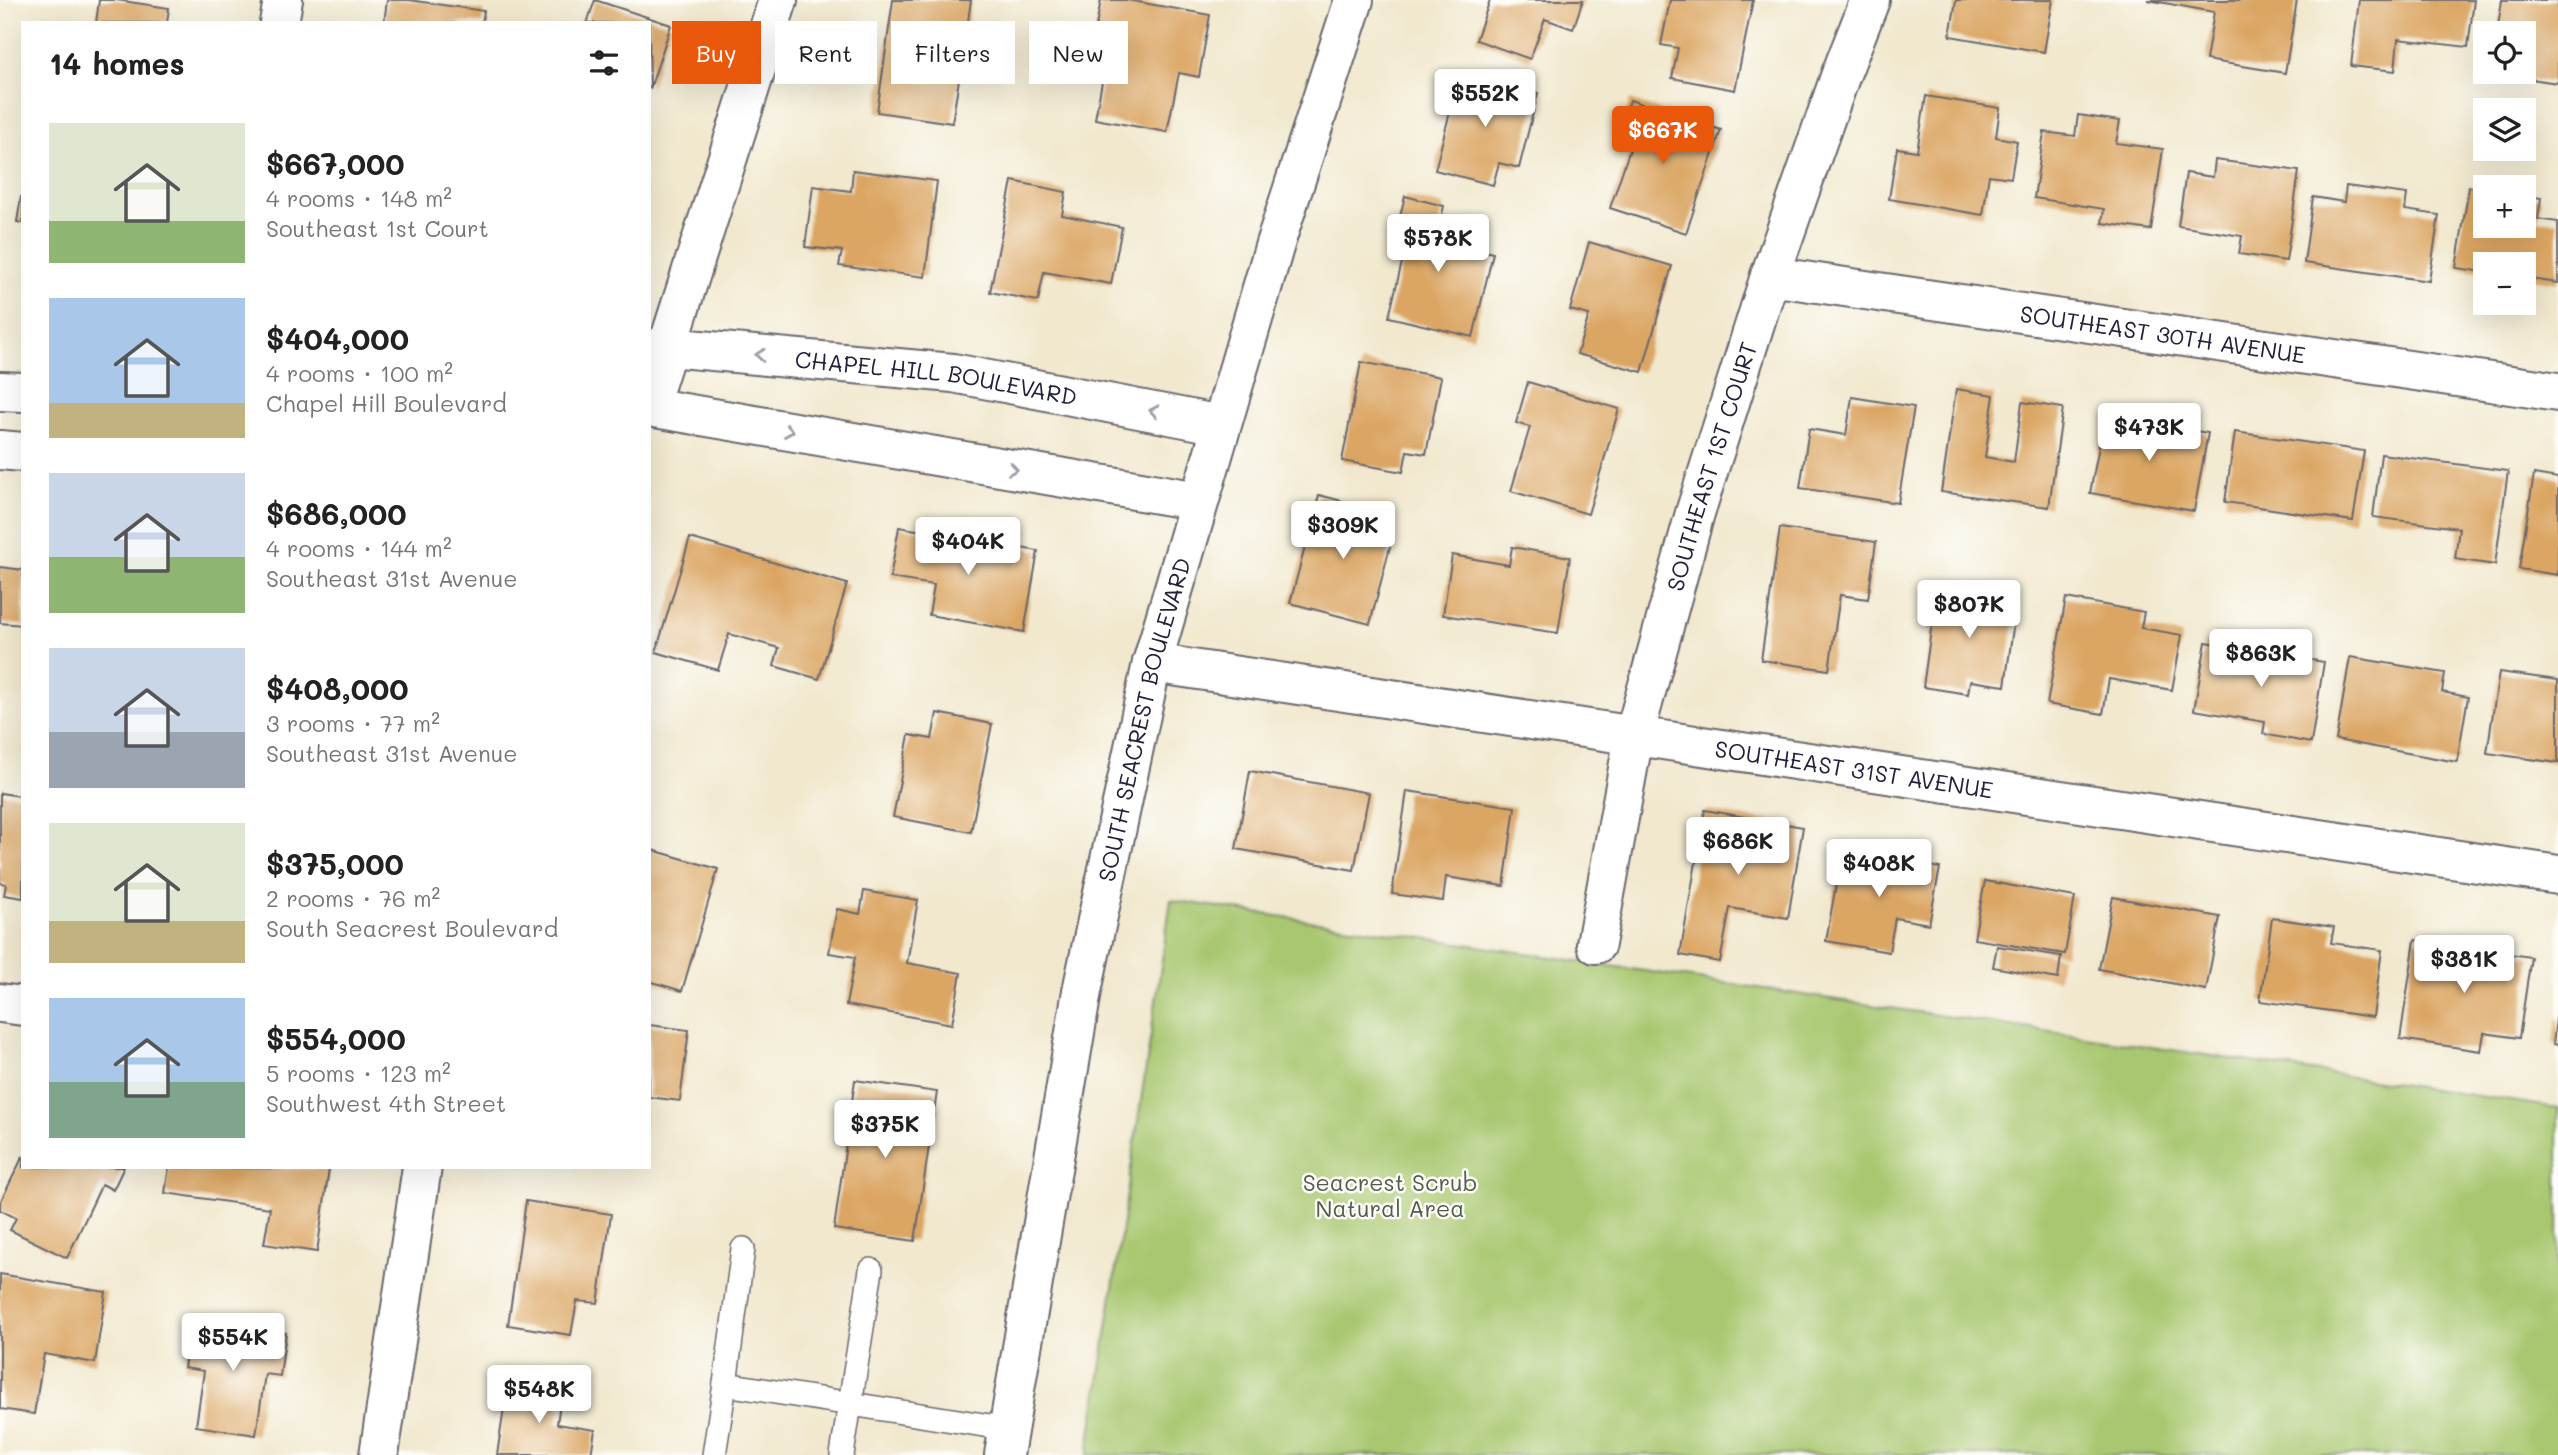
<!DOCTYPE html>
<html lang="en">
<head>
<meta charset="utf-8">
<style>
  :root { --surface:#fff; --page:#f2f2f2; --text:#222; --muted:#767676; --accent:#ea580c }
  body { margin:0; font-family:Mali,sans-serif; background:var(--page); color:var(--text); height:100vh; display:flex; flex-direction:column; font-size:26px; white-space:nowrap }
  * { box-sizing:border-box; margin:0 }
  p { font-size:23px; color:var(--muted) }
  .icon { flex:none; width:38px; height:38px; fill:none; stroke:currentColor; stroke-width:2; stroke-linecap:round; stroke-linejoin:round }
  .map { position:relative; flex:1; overflow:hidden }
  .side { position:absolute; left:21px; top:21px; width:630px; height:1148px; display:flex; flex-direction:column; background:var(--surface); border-radius:0px; box-shadow:0 7px 28px #0002 }
  .side>* { flex:none }
  .guide { position:absolute; left:672px; top:21px; width:665px; height:63px; display:flex; gap:14px }
  .fabs { position:absolute; left:2473px; top:21px; display:grid; gap:14px }
  .fabs a { display:grid; place-items:center; width:63px; height:63px; border-radius:0px; background:var(--surface); box-shadow:0 7px 28px #0002; font-size:35px }
  .price { position:absolute; translate:-50% -60px; padding:0 16px; border-radius:7px; background:#fff; color:#222; font-size:23px; line-height:46px; filter:drop-shadow(0 2px 4px #0008) }
  .price::after { content:''; position:absolute; left:50%; top:42px; width:21px; height:16px; margin-left:-10px; background:inherit; clip-path:polygon(0 0,100% 0,50% 100%) }
  .price.on { background:var(--accent); color:#fff }
  ul { padding:0; list-style:none }
  li { display:flex; align-items:center; gap:21px; height:175px; padding:0 28px }
  li span { display:grid; place-items:center; flex:none; width:196px; height:140px; border-radius:0px; color:#555 }
  li>.icon { margin-inline-start:auto }
  span .icon { width:84px; height:84px; fill:#fffc; stroke-width:1 }
  li b { font-size:30px }
  h2 { display:flex; justify-content:space-between; align-items:center; height:84px; padding:0 28px; font-size:30px }
  .pill { padding:0 24px; border-radius:0px; background:var(--surface); box-shadow:0 7px 28px #0002; font-size:24px; line-height:63px }
  .pill.on { background:var(--accent); color:#fff }
  .map>svg:first-child { display:block }
  .green { fill:#a8c76f; stroke:#657455; stroke-width:2 }
  .building { fill:#dba664 }
  .lines { fill:none; stroke-linecap:round; stroke-linejoin:round }
  .service-casing { stroke:#6a676e; stroke-width:26 }
  .minor-casing { stroke:#6a676e; stroke-width:42 }
  .tertiary-casing { stroke:#6a676e; stroke-width:42 }
  .service { stroke:#fff; stroke-width:23 }
  .minor { stroke:#fff; stroke-width:38 }
  .tertiary { stroke:#fff; stroke-width:38 }
  .oneway { stroke:#9c9ca7 }
  .labels { text-anchor:middle; dominant-baseline:central; stroke-width:5; stroke-linejoin:round; paint-order:stroke }
  .street-label { font-size:23px; fill:#22223b; stroke:#fdfcf7 }
  .park-label { font-size:23px; fill:#515c4d; stroke:#fdfcf7 }
</style>
</head>
<body>
<div class="map">
<svg width="2558" height="1455" viewBox="0 0 2558 1455">
  <rect width="100%" height="100%" fill="#fdfcf7"/>
  <filter id="ink" filterUnits="userSpaceOnUse"><feTurbulence type="fractalNoise" baseFrequency=".0143" numOctaves="2"/><feDisplacementMap in="SourceGraphic" scale="14" xChannelSelector="R" yChannelSelector="G"/><feConvolveMatrix kernelMatrix="1 2 1 2 8 2 1 2 1" color-interpolation-filters="sRGB"/></filter>
  <filter id="wash" filterUnits="userSpaceOnUse"><feTurbulence type="fractalNoise" baseFrequency=".00686" numOctaves="4" result="noise"/><feDisplacementMap in="SourceGraphic" scale="28" xChannelSelector="R" yChannelSelector="G"/><feGaussianBlur stdDeviation="1.57" result="paint"/><feColorMatrix in="noise" values="0 0 0 0 0 0 0 0 0 0 0 0 0 0 0 0 0 1.4 0 .05"/><feComposite in="paint" operator="in"/></filter>
  <g filter="url(#wash)">
    <rect width="100%" height="100%" fill="#f1e8ce"/>
    <path class="green" d="M 1171,900 L 2558,1108 L 2558,1455 L 1088,1455 Z"/>
    <g id="blocks">
      <g class="building">
        <path d="M 99,0 L 116,0 L 169,8 L 167,23 L 96,23 Z"/>
        <path d="M 387,0 L 409,0 L 484,11 L 482,23 L 384,23 Z"/>
        <path d="M 595,0 L 671,25 L 650,89 L 649,23 L 587,23 Z"/>
        <path d="M 893,0 L 971,0 L 967,29 L 982,31 L 975,75 L 960,73 L 952,123 L 877,112 Z"/>
        <path d="M 1101,0 L 1127,0 L 1210,15 L 1199,77 L 1179,73 L 1167,132 L 1095,119 L 1108,50 L 1092,47 Z"/>
        <path d="M 1490,0 L 1583,0 L 1573,29 L 1545,19 L 1530,59 L 1476,40 Z"/>
        <path d="M 1670,0 L 1753,0 L 1735,90 L 1672,78 L 1678,48 L 1661,45 Z"/>
        <path d="M 1956,0 L 2053,0 L 2044,52 L 1950,36 Z"/>
        <path d="M 2148,0 L 2297,0 L 2285,73 L 2206,60 L 2214,12 Z"/>
        <path d="M 2359,0 L 2474,0 L 2468,47 L 2398,39 L 2395,71 L 2351,66 Z"/>
        <path d="M 2502,0 L 2558,0 L 2558,83 L 2523,78 L 2526,56 L 2524,55 L 2524,33 L 2497,33 Z"/>
        <path d="M 1460,73 L 1538,93 L 1519,168 L 1499,163 L 1493,185 L 1435,170 Z"/>
        <path d="M 1926,96 L 2000,108 L 1996,137 L 2017,141 L 2011,178 L 1989,175 L 1983,215 L 1889,199 L 1897,148 L 1917,151 Z"/>
        <path d="M 1630,100 L 1721,130 L 1686,233 L 1610,208 L 1632,143 L 1618,138 Z"/>
        <path d="M 2078,115 L 2120,121 L 2116,143 L 2163,149 L 2151,230 L 2102,223 L 2104,209 L 2034,198 L 2044,132 L 2075,136 Z"/>
        <path d="M 2215,160 L 2299,171 L 2286,261 L 2239,254 L 2242,236 L 2178,226 L 2186,173 L 2213,177 Z"/>
        <path d="M 853,170 L 937,181 L 925,277 L 839,266 L 842,251 L 805,247 L 813,186 L 851,191 Z"/>
        <path d="M 1012,181 L 1066,192 L 1062,215 L 1122,227 L 1111,284 L 1044,272 L 1038,301 L 990,292 Z"/>
        <path d="M 2346,186 L 2407,194 L 2405,210 L 2439,215 L 2429,281 L 2304,263 L 2313,197 L 2344,202 Z"/>
        <path d="M 2469,187 L 2485,189 L 2485,226 L 2524,226 L 2524,195 L 2541,198 L 2538,219 L 2558,222 L 2558,283 L 2524,278 L 2524,264 L 2485,264 L 2485,272 L 2456,268 Z"/>
        <path d="M 1405,196 L 1444,206 L 1436,240 L 1493,253 L 1473,337 L 1389,317 L 1408,237 L 1396,233 Z"/>
        <path d="M 21,197 L 23,197 L 23,223 L 17,222 Z"/>
        <path d="M 1589,242 L 1672,266 L 1642,372 L 1577,354 L 1589,315 L 1570,310 Z"/>
        <path d="M 1361,362 L 1441,377 L 1426,454 L 1407,451 L 1403,472 L 1342,461 Z"/>
        <path d="M 1528,382 L 1619,409 L 1588,514 L 1511,491 L 1530,427 L 1516,423 Z"/>
        <path d="M 1956,389 L 1994,395 L 1985,457 L 2014,462 L 2022,402 L 2063,408 L 2049,507 L 1941,492 Z"/>
        <path d="M 1852,397 L 1914,407 L 1898,503 L 1800,488 L 1809,429 L 1846,435 Z"/>
        <path d="M 2105,415 L 2208,433 L 2194,511 L 2090,493 Z"/>
        <path d="M 2235,432 L 2364,451 L 2353,521 L 2225,502 Z"/>
        <path d="M 2381,454 L 2508,471 L 2495,565 L 2455,559 L 2459,528 L 2373,517 Z"/>
        <path d="M 2534,474 L 2558,478 L 2558,575 L 2519,569 Z"/>
        <path d="M 1319,495 L 1381,511 L 1376,531 L 1393,535 L 1370,624 L 1290,603 Z"/>
        <path d="M 899,527 L 1038,551 L 1024,632 L 929,615 L 934,585 L 890,578 Z"/>
        <path d="M 1780,528 L 1876,542 L 1868,599 L 1840,595 L 1829,670 L 1761,660 Z"/>
        <path d="M 690,538 L 847,584 L 819,679 L 774,666 L 779,648 L 729,634 L 718,670 L 656,652 Z"/>
        <path d="M 1512,547 L 1570,557 L 1558,633 L 1443,615 L 1452,555 L 1509,565 Z"/>
        <path d="M 0,567 L 23,570 L 23,625 L 0,623 Z"/>
        <path d="M 1937,587 L 2017,599 L 2005,686 L 1970,681 L 1968,694 L 1923,687 Z"/>
        <path d="M 2066,598 L 2144,612 L 2141,628 L 2182,635 L 2172,690 L 2109,679 L 2103,714 L 2047,704 Z"/>
        <path d="M 2206,642 L 2324,662 L 2311,743 L 2263,734 L 2265,722 L 2194,710 Z"/>
        <path d="M 2350,657 L 2445,673 L 2442,692 L 2468,697 L 2457,762 L 2336,740 Z"/>
        <path d="M 2499,672 L 2558,680 L 2558,763 L 2487,753 Z"/>
        <path d="M 937,713 L 992,724 L 971,832 L 893,817 L 909,735 L 932,739 Z"/>
        <path d="M 1250,771 L 1369,793 L 1354,870 L 1236,849 Z"/>
        <path d="M 21,785 L 23,785 L 23,898 L 4,895 L 6,884 L 0,883 L 0,793 L 20,796 Z"/>
        <path d="M 1407,791 L 1515,807 L 1504,886 L 1446,877 L 1443,901 L 1392,894 Z"/>
        <path d="M 1705,810 L 1803,827 L 1788,918 L 1730,908 L 1720,962 L 1680,955 Z"/>
        <path d="M 649,849 L 718,869 L 682,991 L 649,981 Z"/>
        <path d="M 1842,850 L 1940,868 L 1929,924 L 1895,918 L 1889,952 L 1826,941 Z"/>
        <path d="M 1985,881 L 2075,897 L 2065,954 L 1974,939 Z"/>
        <path d="M 864,891 L 918,900 L 907,963 L 961,973 L 952,1024 L 846,1005 L 855,957 L 829,953 L 837,909 L 860,914 Z"/>
        <path d="M 2113,897 L 2220,917 L 2206,990 L 2099,969 Z"/>
        <path d="M 2272,918 L 2334,927 L 2331,943 L 2382,950 L 2373,1017 L 2260,1001 Z"/>
        <path d="M 2415,940 L 2531,957 L 2519,1038 L 2484,1033 L 2481,1051 L 2400,1039 Z"/>
        <path d="M 1997,946 L 2061,956 L 2058,979 L 1993,967 Z"/>
        <path d="M 2556,1019 L 2558,1019 L 2558,1045 L 2553,1044 Z"/>
        <path d="M 649,1025 L 689,1030 L 680,1101 L 649,1097 Z"/>
        <path d="M 855,1080 L 937,1092 L 915,1241 L 834,1229 Z"/>
        <path d="M 23,1156 L 23,1167 L 124,1167 L 113,1190 L 102,1184 L 67,1258 L 10,1230 L 16,1218 L 0,1210 L 0,1203 Z"/>
        <path d="M 169,1167 L 329,1169 L 317,1252 L 264,1244 L 270,1208 L 165,1193 Z"/>
        <path d="M 526,1201 L 611,1214 L 598,1303 L 577,1301 L 571,1335 L 508,1325 Z"/>
        <path d="M 0,1274 L 106,1292 L 95,1363 L 44,1354 L 34,1414 L 0,1409 Z"/>
        <path d="M 191,1320 L 286,1333 L 280,1376 L 265,1374 L 256,1435 L 196,1426 L 204,1371 L 184,1368 Z"/>
        <path d="M 508,1381 L 562,1389 L 557,1424 L 595,1430 L 591,1455 L 497,1455 Z"/>
      </g>
    </g>
  </g>
  <g filter="url(#ink)">
    <use href="#blocks" fill-opacity="0" stroke="#6a676e" stroke-width="2"/>
    <g class="lines">
      <defs>
        <g id="service">
          <path d="M 743,1249 L 725,1384 L 1009,1429"/>
          <path d="M 714,1455 L 725,1384"/>
          <path d="M 842,1455 L 871,1270"/>
        </g>
        <g id="minor">
          <path d="M 279,23 L 283,0"/>
          <path id="s1" d="M 1770,276 L 2558,392"/>
          <path id="s2" d="M 649,349 L 668,347 L 953,373 L 1221,425"/>
          <path d="M 0,391 L 23,392"/>
          <path d="M 649,405 L 778,0"/>
          <path d="M 649,407 L 1199,501"/>
          <path d="M 0,450 L 23,452"/>
          <path id="s3" d="M 1152,663 L 2558,875"/>
          <path id="s4" d="M 1596,944 L 1634,736 L 1695,513 L 1770,276 L 1841,74 L 1870,0"/>
          <path d="M 0,1003 L 23,1006"/>
          <path d="M 379,1455 L 422,1167"/>
        </g>
        <g id="tertiary">
          <path id="s5" d="M 1004,1455 L 1082,991 L 1152,663 L 1275,244 L 1354,0"/>
        </g>
      </defs>
      <use href="#service" class="service-casing"/>
      <use href="#minor" class="minor-casing"/>
      <use href="#tertiary" class="tertiary-casing"/>
      <use href="#service" class="service"/>
      <use href="#minor" class="minor"/>
      <use href="#tertiary" class="tertiary"/>
    </g>
    <defs><path id="oneway-chevron" d="M-2-3.5L2.5 0L-2 3.5" fill="none" stroke-width="1.6" stroke-linecap="round" stroke-linejoin="round" transform="scale(1.75)"/></defs>
    <g class="oneway">
      <use href="#oneway-chevron" transform="translate(760 355) rotate(-175)"/>
      <use href="#oneway-chevron" transform="translate(1154 411) rotate(-169)"/>
      <use href="#oneway-chevron" transform="translate(789 431) rotate(10)"/>
      <use href="#oneway-chevron" transform="translate(1013 469) rotate(10)"/>
    </g>
  </g>
  <g class="labels">
    <g class="street-label">
      <text stroke="none"><textPath href="#s1" startOffset="397">SOUTHEAST 30TH AVENUE</textPath></text>
      <text stroke="none"><textPath href="#s2" startOffset="289">CHAPEL HILL BOULEVARD</textPath></text>
      <text stroke="none"><textPath href="#s4" startOffset="492">SOUTHEAST 1ST COURT</textPath></text>
      <text stroke="none"><textPath href="#s5" startOffset="749">SOUTH SEACREST BOULEVARD</textPath></text>
      <text stroke="none"><textPath href="#s3" startOffset="710">SOUTHEAST 31ST AVENUE</textPath></text>
    </g>
    <g class="park-label">
      <text x="1390" y="1182">Seacrest Scrub<tspan x="1390" dy="26">Natural Area</tspan></text>
    </g>
  </g>
</svg>
<div class="fabs">
<a><svg class="icon" aria-label="locate" viewBox="0 0 24 24"><circle cx="12" cy="12" r="6"/><path d="M12 2v4M12 18v4M2 12h4M18 12h4"/></svg></a>
<a><svg class="icon" aria-label="layers" viewBox="0 0 24 24"><path d="M12 4l9 5-9 5-9-5zM3 14l9 5 9-5"/></svg></a>
<a>+</a>
<a>−</a>
</div>
<b class="price" style="left:1485px;top:129px">$552K</b>
<b class="price on" style="left:1663px;top:166px">$667K</b>
<b class="price" style="left:1438px;top:274px">$578K</b>
<b class="price" style="left:2149px;top:463px">$473K</b>
<b class="price" style="left:1343px;top:561px">$309K</b>
<b class="price" style="left:968px;top:577px">$404K</b>
<b class="price" style="left:1969px;top:640px">$807K</b>
<b class="price" style="left:2261px;top:689px">$863K</b>
<b class="price" style="left:1738px;top:877px">$686K</b>
<b class="price" style="left:1879px;top:899px">$408K</b>
<b class="price" style="left:2464px;top:995px">$381K</b>
<b class="price" style="left:885px;top:1160px">$375K</b>
<b class="price" style="left:233px;top:1373px">$554K</b>
<b class="price" style="left:539px;top:1425px">$548K</b>
<div class="guide">
<a class="pill on">Buy</a>
<a class="pill">Rent</a>
<a class="pill">Filters</a>
<a class="pill">New</a>
</div>
<section class="side">
<h2>14 homes<svg class="icon" aria-label="filters" viewBox="0 0 24 24"><path d="M4 7h16M4 17h16"/><circle cx="9" cy="7" r="2"/><circle cx="15" cy="17" r="2"/></svg></h2>
<ul>
<li><span style="background:linear-gradient(#dfe7d0 70%,#8fb573 0)"><svg class="icon" aria-label="home" viewBox="0 0 24 24"><path d="M3 11l9-7 9 7M6 9v11h12V9"/></svg></span><div><b>$667,000</b><p>4 rooms · 148 m²</p><p>Southeast 1st Court</p></div></li>
<li><span style="background:linear-gradient(#a9c7e8 75%,#c2b280 0)"><svg class="icon" aria-label="home" viewBox="0 0 24 24"><path d="M3 11l9-7 9 7M6 9v11h12V9"/></svg></span><div><b>$404,000</b><p>4 rooms · 100 m²</p><p>Chapel Hill Boulevard</p></div></li>
<li><span style="background:linear-gradient(#c9d6e8 60%,#8fb573 0)"><svg class="icon" aria-label="home" viewBox="0 0 24 24"><path d="M3 11l9-7 9 7M6 9v11h12V9"/></svg></span><div><b>$686,000</b><p>4 rooms · 144 m²</p><p>Southeast 31st Avenue</p></div></li>
<li><span style="background:linear-gradient(#c9d6e8 60%,#9aa5b1 0)"><svg class="icon" aria-label="home" viewBox="0 0 24 24"><path d="M3 11l9-7 9 7M6 9v11h12V9"/></svg></span><div><b>$408,000</b><p>3 rooms · 77 m²</p><p>Southeast 31st Avenue</p></div></li>
<li><span style="background:linear-gradient(#dfe7d0 70%,#c2b280 0)"><svg class="icon" aria-label="home" viewBox="0 0 24 24"><path d="M3 11l9-7 9 7M6 9v11h12V9"/></svg></span><div><b>$375,000</b><p>2 rooms · 76 m²</p><p>South Seacrest Boulevard</p></div></li>
<li><span style="background:linear-gradient(#a9c7e8 60%,#7fa58c 0)"><svg class="icon" aria-label="home" viewBox="0 0 24 24"><path d="M3 11l9-7 9 7M6 9v11h12V9"/></svg></span><div><b>$554,000</b><p>5 rooms · 123 m²</p><p>Southwest 4th Street</p></div></li>
</ul>
</section>
</div>
</body>
</html>
